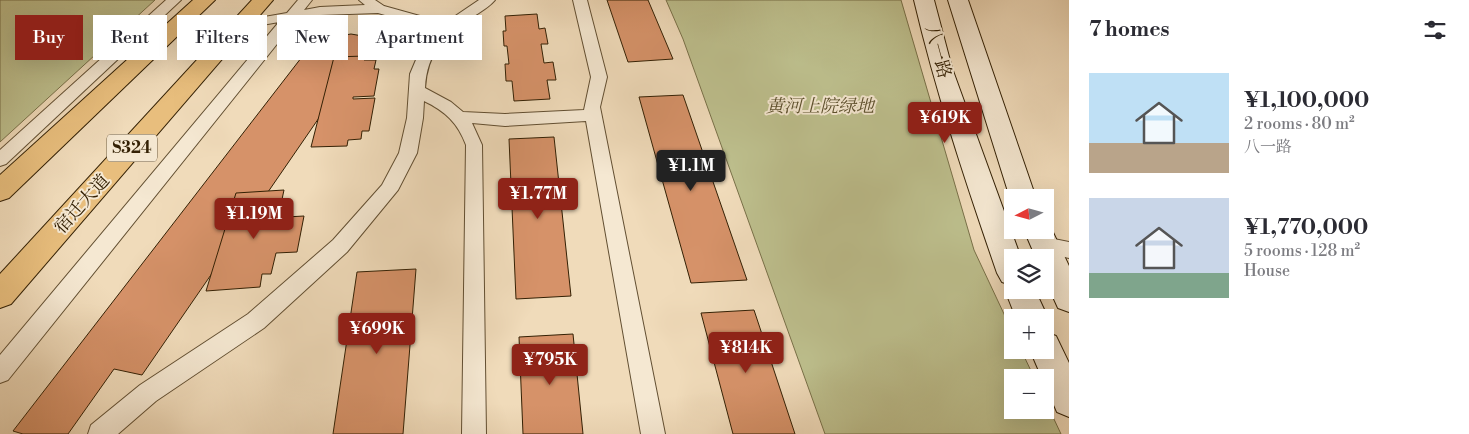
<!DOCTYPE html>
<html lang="en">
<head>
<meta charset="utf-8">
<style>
  :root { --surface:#fff; --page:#f2f2f3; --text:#2b2b33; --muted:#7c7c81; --accent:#8f2418 }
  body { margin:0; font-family:"Libre Bodoni","Noto Serif SC",serif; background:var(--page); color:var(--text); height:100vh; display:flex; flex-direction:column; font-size:19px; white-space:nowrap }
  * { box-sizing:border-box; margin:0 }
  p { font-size:16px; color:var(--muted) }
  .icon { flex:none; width:28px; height:28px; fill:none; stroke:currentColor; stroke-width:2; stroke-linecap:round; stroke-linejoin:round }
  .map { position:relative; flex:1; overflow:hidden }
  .panel { display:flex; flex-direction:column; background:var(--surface); width:400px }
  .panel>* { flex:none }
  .guide { position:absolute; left:15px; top:15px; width:475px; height:45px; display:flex; gap:10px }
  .needle { width:32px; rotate:264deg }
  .tools { position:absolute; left:1004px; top:189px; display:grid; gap:10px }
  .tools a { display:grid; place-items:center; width:50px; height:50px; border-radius:0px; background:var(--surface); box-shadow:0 5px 20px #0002; font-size:25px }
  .price { position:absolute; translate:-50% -42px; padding:0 11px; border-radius:5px; background:var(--accent); color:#fff; font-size:16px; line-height:32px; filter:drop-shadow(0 1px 2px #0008) }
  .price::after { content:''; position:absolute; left:50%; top:30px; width:15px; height:11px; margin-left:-8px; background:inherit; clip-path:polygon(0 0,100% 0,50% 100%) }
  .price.selected { background:#222; color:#fff }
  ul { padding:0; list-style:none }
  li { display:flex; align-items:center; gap:15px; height:125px; padding:0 20px }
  li span { display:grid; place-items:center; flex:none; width:140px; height:100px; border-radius:0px; color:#555 }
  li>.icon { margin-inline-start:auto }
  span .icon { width:60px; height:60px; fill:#fffc; stroke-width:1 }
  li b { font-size:21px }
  h2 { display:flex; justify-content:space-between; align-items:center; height:60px; padding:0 20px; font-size:21px }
  .tag { padding:0 18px; border-radius:0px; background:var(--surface); box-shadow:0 5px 20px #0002; font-size:18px; line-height:45px }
  .tag.selected { background:var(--accent); color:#fff }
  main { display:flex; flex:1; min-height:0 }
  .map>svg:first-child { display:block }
  .green { fill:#bdbf8d; stroke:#787048 }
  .building { fill:#d69269; stroke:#332004 }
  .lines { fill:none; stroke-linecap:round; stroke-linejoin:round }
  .lane-casing { stroke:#624f32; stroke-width:2 }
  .secondary-casing { stroke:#332004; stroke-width:2 }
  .primary-casing { stroke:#332004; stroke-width:2 }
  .lane { fill:#f5e8d2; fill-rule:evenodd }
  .secondary { fill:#f5e8d2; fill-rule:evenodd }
  .primary { fill:#e8be7d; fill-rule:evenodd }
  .labels { text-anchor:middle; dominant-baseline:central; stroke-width:4; stroke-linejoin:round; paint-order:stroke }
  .shield { fill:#f5e8d2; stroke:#6d5c42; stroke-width:1 }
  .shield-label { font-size:16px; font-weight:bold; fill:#332004 }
  .street-label { font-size:18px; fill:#332004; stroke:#f5e8d2 }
  .park-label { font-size:18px; font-style:italic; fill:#5c502d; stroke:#f5e8d2 }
</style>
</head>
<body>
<main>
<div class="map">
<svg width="1069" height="434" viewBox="0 0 1069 434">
  <rect width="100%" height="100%" fill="#f0dbba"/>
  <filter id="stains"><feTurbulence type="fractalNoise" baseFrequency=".004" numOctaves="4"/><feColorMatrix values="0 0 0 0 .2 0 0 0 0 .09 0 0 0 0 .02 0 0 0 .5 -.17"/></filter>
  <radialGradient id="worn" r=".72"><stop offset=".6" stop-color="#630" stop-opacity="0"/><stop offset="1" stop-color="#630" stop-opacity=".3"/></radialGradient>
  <g class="green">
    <path d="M 0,0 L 155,0 L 0,142 Z"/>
    <path d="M 666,0 L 901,0 L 974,250 L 1012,331 L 1012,350 L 1021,350 L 1034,377 L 1012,378 L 1012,410 L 1045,410 L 1045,400 L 1061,434 L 825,434 L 683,39 Z"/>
  </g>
  <g class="building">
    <path d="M 607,0 L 648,0 L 673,59 L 628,62 Z"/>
    <path d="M 537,14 L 539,29 L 545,28 L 548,44 L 541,44 L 544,63 L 553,62 L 556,80 L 547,80 L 550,99 L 514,101 L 512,81 L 506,81 L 505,64 L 509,64 L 507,46 L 504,46 L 503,31 L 506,31 L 505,16 Z"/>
    <path d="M 351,34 L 374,38 L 142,375 L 114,369 L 68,434 L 23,434 L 13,431 L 315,40 Z"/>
    <path d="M 365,56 L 364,60 L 376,60 L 374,69 L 379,69 L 374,96 L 353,97 L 353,99 L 375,98 L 369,131 L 362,131 L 361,139 L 348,140 L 347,146 L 311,147 L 334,57 Z"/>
    <path d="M 683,95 L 747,280 L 691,283 L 639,97 Z"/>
    <path d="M 554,137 L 571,296 L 516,299 L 509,139 Z"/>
    <path d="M 284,190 L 281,204 L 289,204 L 286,217 L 304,216 L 297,252 L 276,253 L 271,274 L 262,274 L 260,287 L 206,291 L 236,193 Z"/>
    <path d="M 416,269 L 403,434 L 333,434 L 357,272 Z"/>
    <path d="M 754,310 L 795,434 L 733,434 L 701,313 Z"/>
    <path d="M 573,334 L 583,434 L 523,434 L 519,337 Z"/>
  </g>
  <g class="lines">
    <defs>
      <g id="lane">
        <path d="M 166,0 L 181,0 L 6,164 L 0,166 L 0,150 Z"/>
        <path d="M 298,0 L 312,0 L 304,10 L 320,7 L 365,5 L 359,0 L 375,0 L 384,6 L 445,23 L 479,0 L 495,0 C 489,7 480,12 473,17 C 444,36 427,52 425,88 L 451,102 L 463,112 L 505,114 L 584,110 L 591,77 L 573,0 L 587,0 L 607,77 L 600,107 L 665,434 L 641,434 L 586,121 L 505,126 L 472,123 L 482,145 L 486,434 L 462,434 L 466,145 C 458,123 445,111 424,101 L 423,118 L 417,153 L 398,190 L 347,252 L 264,328 L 156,401 L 118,434 L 88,434 L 91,425 L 140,385 L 248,314 L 333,240 L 382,185 L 399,153 L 407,118 L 410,74 L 421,48 L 437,30 L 378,13 L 320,15 L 297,19 L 8,380 L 0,383 L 0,355 L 279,22 L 240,29 L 233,25 L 235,22 L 287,13 Z"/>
        <path d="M 1044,237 L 1069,242 L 1069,258 L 1037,251 L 1034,245 L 1037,239 Z"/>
      </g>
      <g id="secondary">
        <path d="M 914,0 L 934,0 L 952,68 L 1021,258 L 1012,258 L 1012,290 L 1035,290 L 1048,318 L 1045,324 L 1045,318 L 1016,318 L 1005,290 L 1008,284 L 1002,282 L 997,273 C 966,183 936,93 914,0 Z"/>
        <path d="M 948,0 L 968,0 L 1036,198 L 1012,198 L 1012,203 L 1010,198 Z"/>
        <path d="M 1045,221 L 1048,222 L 1069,266 L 1069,312 L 1058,308 L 1045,279 L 1045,258 L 1036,258 L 1024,230 L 1045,230 Z"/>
        <path d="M 1045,332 L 1056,336 L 1069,363 L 1069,417 L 1057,412 L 1045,384 L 1045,378 L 1042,378 L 1030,350 L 1045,350 Z"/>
      </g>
      <g id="primary">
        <path d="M 193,0 L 215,0 L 9,198 L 0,201 L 0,175 Z"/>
        <path d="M 252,0 L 273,0 L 11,304 L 0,308 L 0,274 Z"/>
      </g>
    </defs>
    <use href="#lane" class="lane-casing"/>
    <use href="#secondary" class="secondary-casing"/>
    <use href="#primary" class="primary-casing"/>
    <use href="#lane" class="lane"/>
    <use href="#secondary" class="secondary"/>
    <use href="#primary" class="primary"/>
  </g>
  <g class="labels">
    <rect class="shield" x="107" y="134.5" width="50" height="27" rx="4"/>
    <g class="shield-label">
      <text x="132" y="148">S324</text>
    </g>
    <g class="street-label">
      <text transform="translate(938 52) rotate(75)">八一路</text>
      <text transform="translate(82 204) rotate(-48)">宿迁大道</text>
    </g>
    <g class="park-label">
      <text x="820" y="106">黄河上院绿地</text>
    </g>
  </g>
  <rect width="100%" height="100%" filter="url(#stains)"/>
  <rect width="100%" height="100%" fill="url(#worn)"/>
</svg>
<div class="tools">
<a><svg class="needle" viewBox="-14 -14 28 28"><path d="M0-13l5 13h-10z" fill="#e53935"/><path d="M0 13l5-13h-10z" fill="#7c7c81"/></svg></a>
<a><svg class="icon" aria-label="layers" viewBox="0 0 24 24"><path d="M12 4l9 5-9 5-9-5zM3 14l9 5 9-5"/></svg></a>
<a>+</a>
<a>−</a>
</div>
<b class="price" style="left:945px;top:144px">¥619K</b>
<b class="price selected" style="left:691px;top:192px">¥1.1M</b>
<b class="price" style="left:538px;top:220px">¥1.77M</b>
<b class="price" style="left:254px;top:240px">¥1.19M</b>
<b class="price" style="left:377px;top:355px">¥699K</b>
<b class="price" style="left:746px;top:374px">¥814K</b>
<b class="price" style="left:550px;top:386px">¥795K</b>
<div class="guide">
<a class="tag selected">Buy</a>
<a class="tag">Rent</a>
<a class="tag">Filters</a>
<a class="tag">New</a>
<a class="tag">Apartment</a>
</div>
</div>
<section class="panel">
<h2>7 homes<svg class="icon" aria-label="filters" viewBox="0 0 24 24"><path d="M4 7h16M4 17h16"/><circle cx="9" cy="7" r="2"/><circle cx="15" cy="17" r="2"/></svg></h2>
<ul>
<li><span style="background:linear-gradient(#bfe0f5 70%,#b9a48a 0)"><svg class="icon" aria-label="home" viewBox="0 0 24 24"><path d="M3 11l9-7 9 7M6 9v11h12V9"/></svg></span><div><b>¥1,100,000</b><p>2 rooms · 80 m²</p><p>八一路</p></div></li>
<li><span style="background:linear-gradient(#c9d6e8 75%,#7fa58c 0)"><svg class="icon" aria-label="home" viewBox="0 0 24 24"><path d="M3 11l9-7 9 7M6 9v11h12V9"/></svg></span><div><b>¥1,770,000</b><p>5 rooms · 128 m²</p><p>House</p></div></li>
</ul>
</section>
</main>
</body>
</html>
